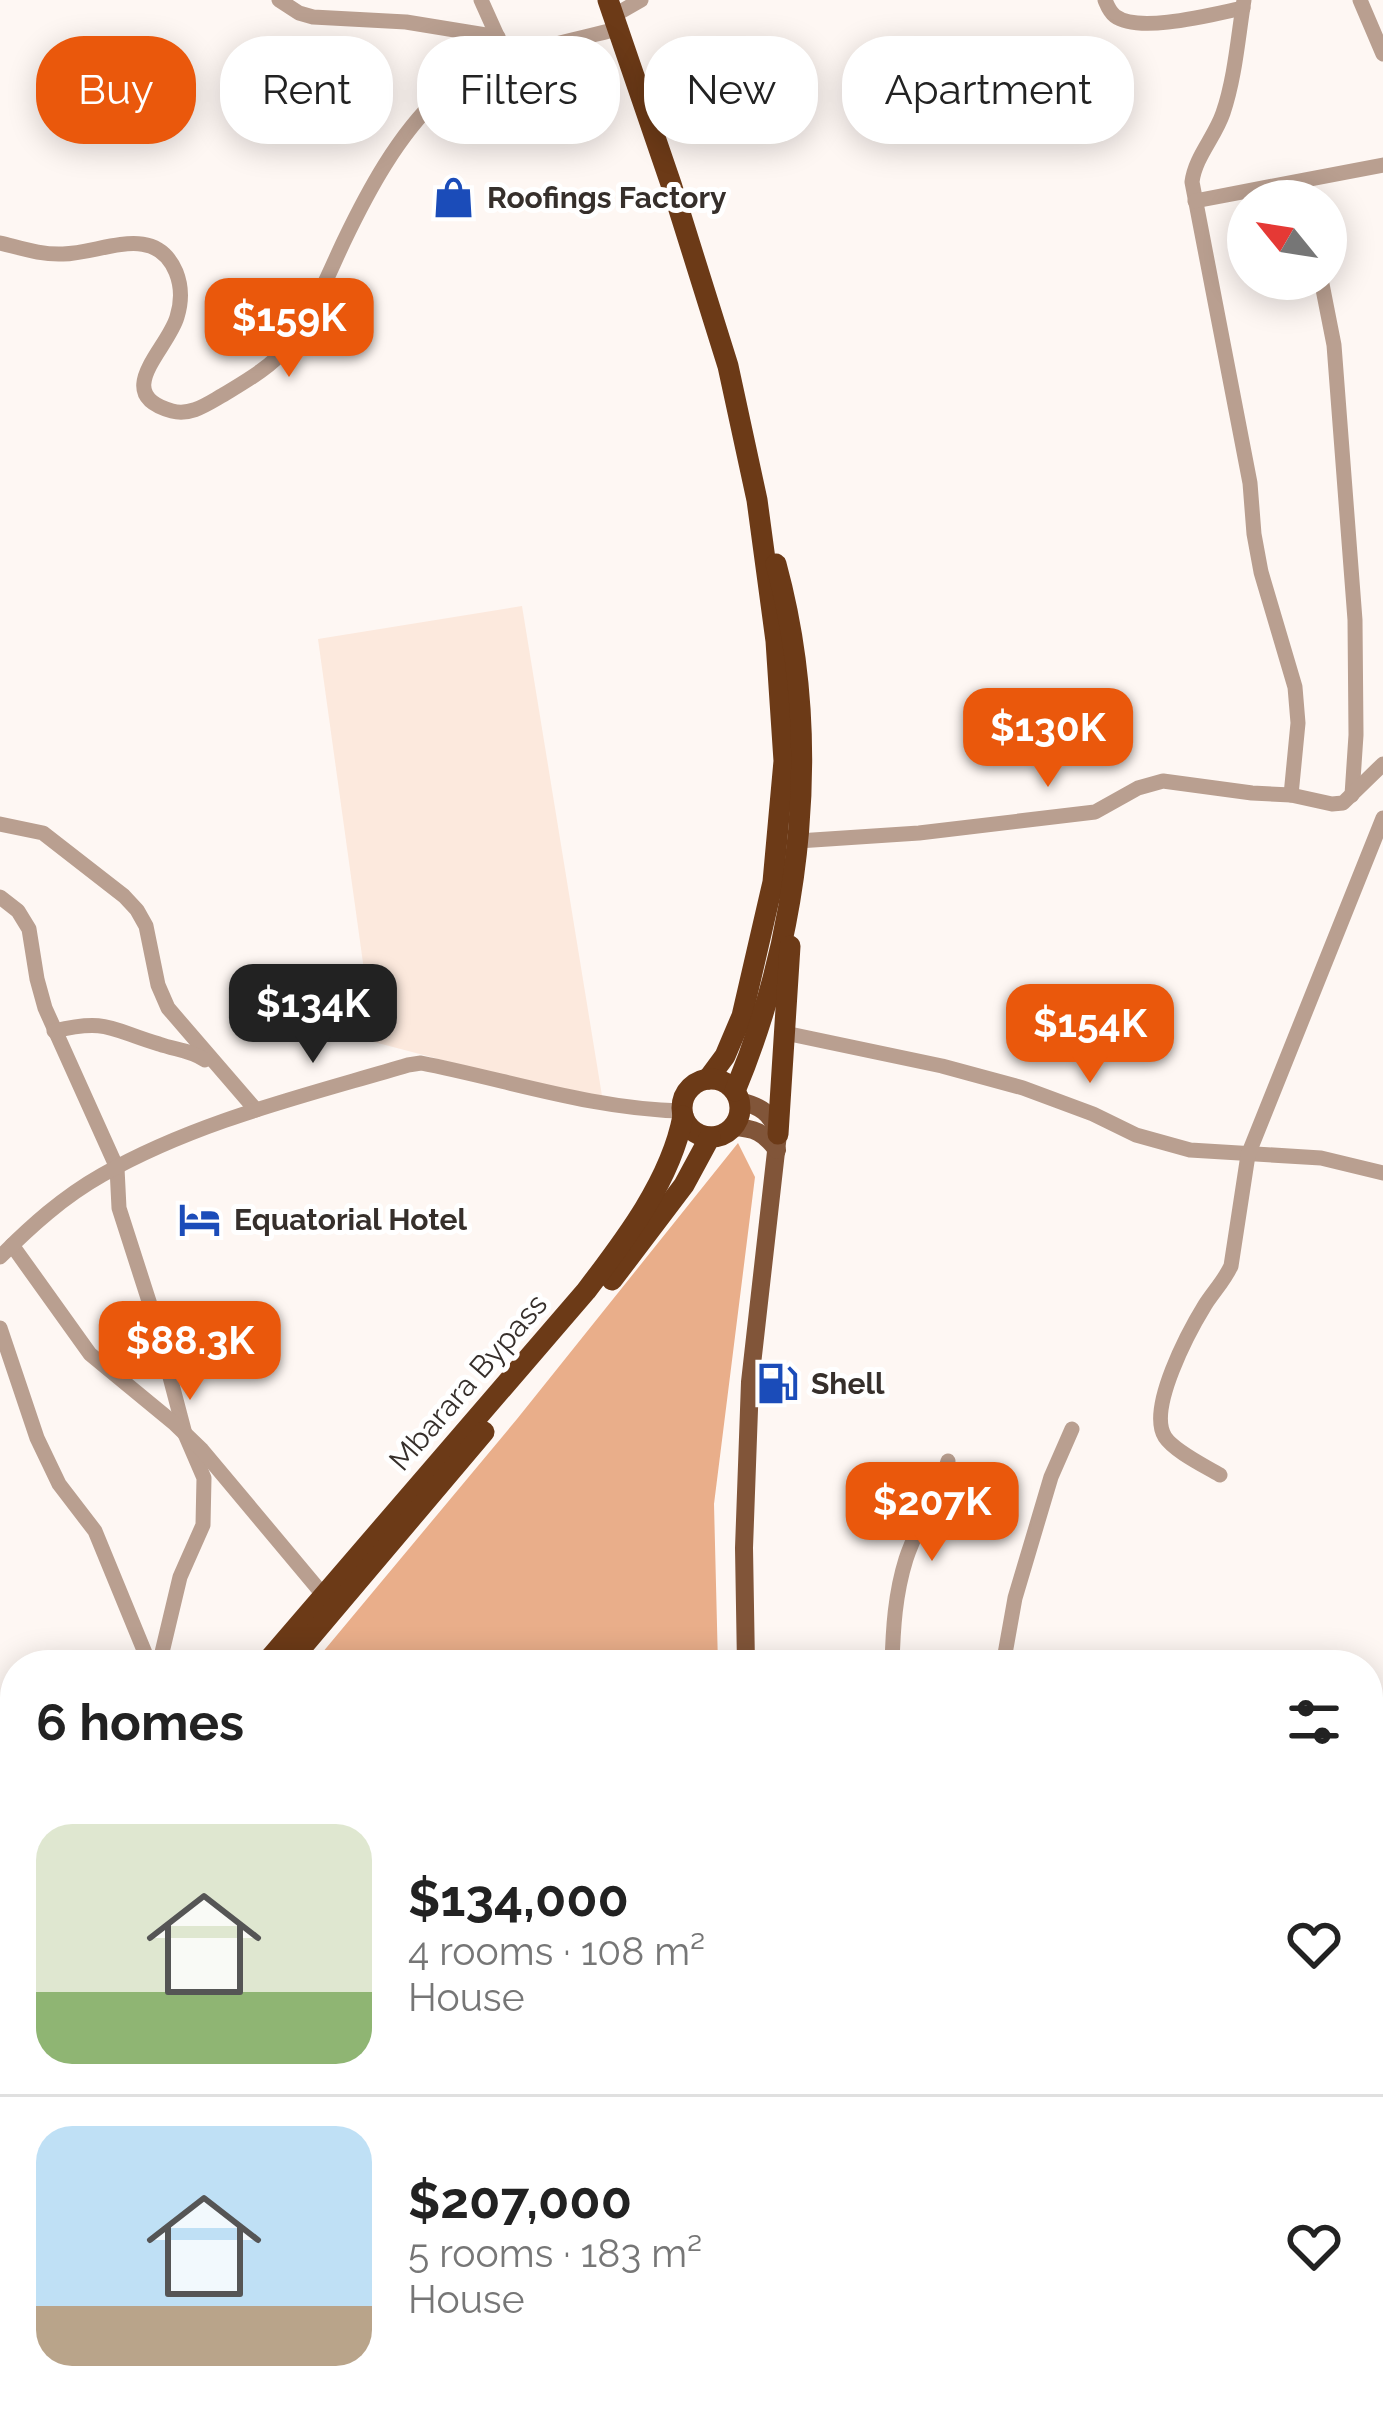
<!DOCTYPE html>
<html lang="en">
<head>
<meta charset="utf-8">
<style>
  :root { --surface:#fff; --page:#f2f2f2; --text:#222; --muted:#767676; --line:#e0e0e0; --accent:#ea580c }
  body { margin:0; font-family:Raleway,sans-serif; background:var(--page); color:var(--text); height:100vh; display:flex; flex-direction:column; font-size:45px; white-space:nowrap }
  * { box-sizing:border-box; margin:0 }
  p { font-size:39px; color:var(--muted) }
  .icon { flex:none; width:66px; height:66px; fill:none; stroke:currentColor; stroke-width:2; stroke-linecap:round; stroke-linejoin:round }
  .map { position:relative; flex:1; overflow:hidden }
  .sheet { position:absolute; left:0px; top:1650px; width:1383px; height:771px; display:flex; flex-direction:column; background:var(--surface); border-radius:48px 48px 0 0; box-shadow:0 6px 30px #0003 }
  .sheet>* { flex:none }
  .banner { position:absolute; left:36px; top:36px; width:1311px; height:108px; display:flex; gap:24px }
  .needle { width:78px; rotate:300deg }
  .fabs { position:absolute; left:1227px; top:180px; display:grid; gap:24px }
  .fabs a { display:grid; place-items:center; width:120px; height:120px; border-radius:50%; background:var(--surface); box-shadow:0 6px 30px #0003; font-size:60px }
  .price { position:absolute; translate:-50% -102px; padding:0 27px; border-radius:24px; background:var(--accent); color:#fff; font-size:39px; line-height:78px; filter:drop-shadow(0 3px 6px #0008) }
  .price::after { content:''; position:absolute; left:50%; top:72px; width:36px; height:27px; margin-left:-18px; background:inherit; clip-path:polygon(0 0,100% 0,50% 100%) }
  .price.on { background:#222; color:#fff }
  ul { padding:0; list-style:none }
  li { display:flex; align-items:center; gap:36px; height:300px; padding:0 36px }
  li+li { border-top:3px solid var(--line) }
  li span { display:grid; place-items:center; flex:none; width:336px; height:240px; border-radius:36px; color:#555 }
  li>.icon { margin-inline-start:auto }
  span .icon { width:144px; height:144px; fill:#fffc; stroke-width:1 }
  li b { font-size:51px }
  h2 { display:flex; justify-content:space-between; align-items:center; height:144px; padding:0 36px; font-size:51px }
  .tag { padding:0 42px; border-radius:48px; background:var(--surface); box-shadow:0 6px 30px #0003; font-size:42px; line-height:108px }
  .tag.on { background:var(--accent); color:#fff }
  .map>svg:first-child { display:block }
  .built { fill:#fce9dd }
  .forest { fill:#e9ae8a }
  .lines { fill:none; stroke-linecap:round; stroke-linejoin:round }
  .minor { stroke:#b99f90; stroke-width:15 }
  .major { stroke:#815539; stroke-width:18 }
  .highway { stroke:#6c3a17; stroke-width:21 }
  .labels { text-anchor:middle; dominant-baseline:central; stroke-width:10; stroke-linejoin:round; paint-order:stroke }
  .poi-label { font-size:30px; font-weight:bold; fill:#362f2b; stroke:#fff; text-anchor:start }
  .street-label { font-size:30px; fill:#362f2b; stroke:#fff }
</style>
</head>
<body>
<div class="map">
<svg width="1383" height="2419" viewBox="0 0 1383 2419">
  <rect width="100%" height="100%" fill="#fef7f3"/>
  <path class="built" d="M 522,606 L 603,1102 L 374,1042 L 318,639 Z"/>
  <g class="forest">
    <path d="M 738,1143 L 755,1177 L 714,1504 L 718,1665 L 312,1665 L 517,1419 Z"/>
    <path d="M 482,2406 L 838,2406 L 837,2419 L 483,2419 Z"/>
  </g>
  <g class="lines">
    <g class="minor">
      <path d="M 279,0 L 299,13 L 313,17 L 406,22 L 498,37"/>
      <path d="M 481,0 L 507,58"/>
      <path d="M 1105,0 C 1108,7 1109,11 1115,16 C 1139,34 1214,14 1243,8"/>
      <path d="M 1244,0 C 1238,37 1235,78 1223,113 C 1215,137 1195,157 1192,182 L 1250,483 L 1254,534 L 1261,572 L 1295,687 L 1298,723 L 1291,795"/>
      <path d="M 1360,0 L 1383,54"/>
      <path d="M 613,16 L 641,0"/>
      <path d="M 1302,182 L 1306,201"/>
      <path d="M 1195,201 L 1383,165"/>
      <path d="M 0,243 C 21,248 41,255 63,254 C 103,253 155,222 176,272 C 182,287 182,301 177,317 C 168,349 110,394 172,411 C 191,416 207,404 223,395 C 246,381 271,367 288,346 C 313,314 327,277 344,241 C 368,191 398,135 439,97 C 484,55 560,44 617,29"/>
      <path d="M 1321,279 L 1334,345 L 1355,620 L 1356,735 L 1352,795"/>
      <path d="M 0,824 L 43,833 L 124,896 L 137,910 L 146,926 L 158,985 L 168,1008 L 256,1110"/>
      <path d="M 798,841 L 919,833 L 1095,812 L 1138,788 L 1163,781 L 1252,793 L 1291,795 L 1332,804 L 1343,803 L 1383,764"/>
      <path d="M 0,897 L 18,911 L 29,929 L 37,979 L 45,1008 L 117,1168 L 119,1208 L 155,1320 L 185,1434 L 204,1478 L 203,1525 L 180,1577 L 159,1665"/>
      <path d="M 54,1031 C 108,1018 111,1030 159,1044 C 176,1050 190,1050 205,1060"/>
      <path d="M 785,1033 L 942,1066 L 1023,1088 L 1093,1114 L 1136,1135 L 1190,1150 L 1321,1158 L 1383,1173"/>
      <path d="M 12,1245 L 90,1354 L 175,1424 L 202,1450 L 325,1597"/>
      <path d="M 0,1257 C 31,1226 63,1197 102,1175 C 197,1121 304,1096 408,1065 L 421,1063 C 508,1080 592,1109 682,1111"/>
      <path d="M 0,1328 L 37,1438 L 59,1484 L 95,1531 L 150,1665"/>
      <path d="M 1220,1475 C 1205,1466 1174,1451 1165,1437 C 1147,1409 1189,1331 1205,1305 C 1214,1291 1224,1281 1231,1266 L 1248,1155 L 1383,818"/>
      <path d="M 892,1665 C 893,1629 895,1594 906,1559 C 917,1525 938,1495 948,1461"/>
      <path d="M 1003,1665 L 1015,1598 L 1051,1477 L 1072,1429"/>
      <path d="M 1118,2406 L 1126,2419"/>
    </g>
    <g class="major">
      <path d="M 739,1101 C 760,1106 771,1112 778,1134 L 750,1382 L 744,1548 L 746,1665"/>
      <path d="M 733,1127 C 754,1128 764,1132 777,1150"/>
      <path d="M 857,2406 L 858,2419"/>
    </g>
    <g class="highway">
      <path d="M 608,0 L 671,184 L 728,366 L 757,500 L 776,641 L 784,761 L 773,882 L 742,1016 L 725,1056 L 708,1079"/>
      <circle cx="711" cy="1108" r="29"/>
      <path d="M 735,1091 C 803,927 823,736 776,564"/>
      <path d="M 778,1134 L 790,946"/>
      <path d="M 612,1280 L 684,1185 L 710,1137"/>
      <path d="M 264,1665 L 586,1291 C 625,1240 671,1180 683,1116"/>
      <path d="M 287,1665 L 484,1432"/>
      <path d="M 0,2015 L 15,1993"/>
      <path d="M 0,2052 L 15,2028"/>
    </g>
  </g>
  <defs>
    <symbol id="shop-bare" viewBox="-9 -9 18 18"><path d="M-5-2.5h2.3a2.7 3.5 0 0 1 5.4 0H5L5.5 6h-11ZM-1.5-2.5h3a1.5 2.3 0 0 0-3 0Z" fill="#1b4cb9" stroke="#fff" stroke-width="2.5" paint-order="stroke"/></symbol>
    <symbol id="hotel-bare" viewBox="-9 -9 18 18"><path d="M-6-4.5h1.5V1H6V5H4.5V3h-9V5H-6ZM-4 0a1.8 1.8 0 1 1 3.6 0ZM.5 0V-2.5h3Q6-2.5 6 0Z" fill="#1b4cb9" stroke="#fff" stroke-width="2.5" paint-order="stroke"/></symbol>
    <symbol id="fuel-bare" viewBox="-9 -9 18 18"><path d="M-5.5-6h7V0h2V4h1.3V-2.5L3-4.5l.8-.8L6-3V5H2.5V1h-1V6h-7ZM-4.2-4.7v3.2H.2V-4.7Z" fill="#1b4cb9" stroke="#fff" stroke-width="2.5" paint-order="stroke"/></symbol>
  </defs>
  <g fill-rule="evenodd">
    <use href="#shop-bare" x="424" y="168" width="59" height="59"/>
    <use href="#hotel-bare" x="170" y="1190" width="59" height="59"/>
    <use href="#fuel-bare" x="748" y="1354" width="59" height="59"/>
  </g>
  <g class="labels">
    <g class="poi-label">
      <text x="487" y="197">Roofings Factory</text>
      <text x="234" y="1219">Equatorial Hotel</text>
      <text x="811" y="1383">Shell</text>
    </g>
    <g class="street-label">
      <text transform="translate(468 1382) rotate(-49)">Mbarara Bypass</text>
    </g>
  </g>
</svg>
<div class="fabs">
<a><svg class="needle" viewBox="-14 -14 28 28"><path d="M0-13l5 13h-10z" fill="#e53935"/><path d="M0 13l5-13h-10z" fill="#767676"/></svg></a>
</div>
<b class="price" style="left:289px;top:380px">$159K</b>
<b class="price" style="left:1048px;top:790px">$130K</b>
<b class="price on" style="left:313px;top:1066px">$134K</b>
<b class="price" style="left:1090px;top:1086px">$154K</b>
<b class="price" style="left:190px;top:1403px">$88.3K</b>
<b class="price" style="left:932px;top:1564px">$207K</b>
<div class="banner">
<a class="tag on">Buy</a>
<a class="tag">Rent</a>
<a class="tag">Filters</a>
<a class="tag">New</a>
<a class="tag">Apartment</a>
</div>
<section class="sheet">
<h2>6 homes<svg class="icon" aria-label="filters" viewBox="0 0 24 24"><path d="M4 7h16M4 17h16"/><circle cx="9" cy="7" r="2"/><circle cx="15" cy="17" r="2"/></svg></h2>
<ul>
<li><span style="background:linear-gradient(#dfe7d0 70%,#8fb573 0)"><svg class="icon" aria-label="home" viewBox="0 0 24 24"><path d="M3 11l9-7 9 7M6 9v11h12V9"/></svg></span><div><b>$134,000</b><p>4 rooms · 108 m²</p><p>House</p></div><svg class="icon" aria-label="heart" viewBox="0 0 24 24"><path d="M12 20l-8-8c-3-5 5-10 8-4 3-6 11-1 8 4z"/></svg></li>
<li><span style="background:linear-gradient(#bfe0f5 75%,#b9a48a 0)"><svg class="icon" aria-label="home" viewBox="0 0 24 24"><path d="M3 11l9-7 9 7M6 9v11h12V9"/></svg></span><div><b>$207,000</b><p>5 rooms · 183 m²</p><p>House</p></div><svg class="icon" aria-label="heart" viewBox="0 0 24 24"><path d="M12 20l-8-8c-3-5 5-10 8-4 3-6 11-1 8 4z"/></svg></li>
</ul>
</section>
</div>
</body>
</html>
